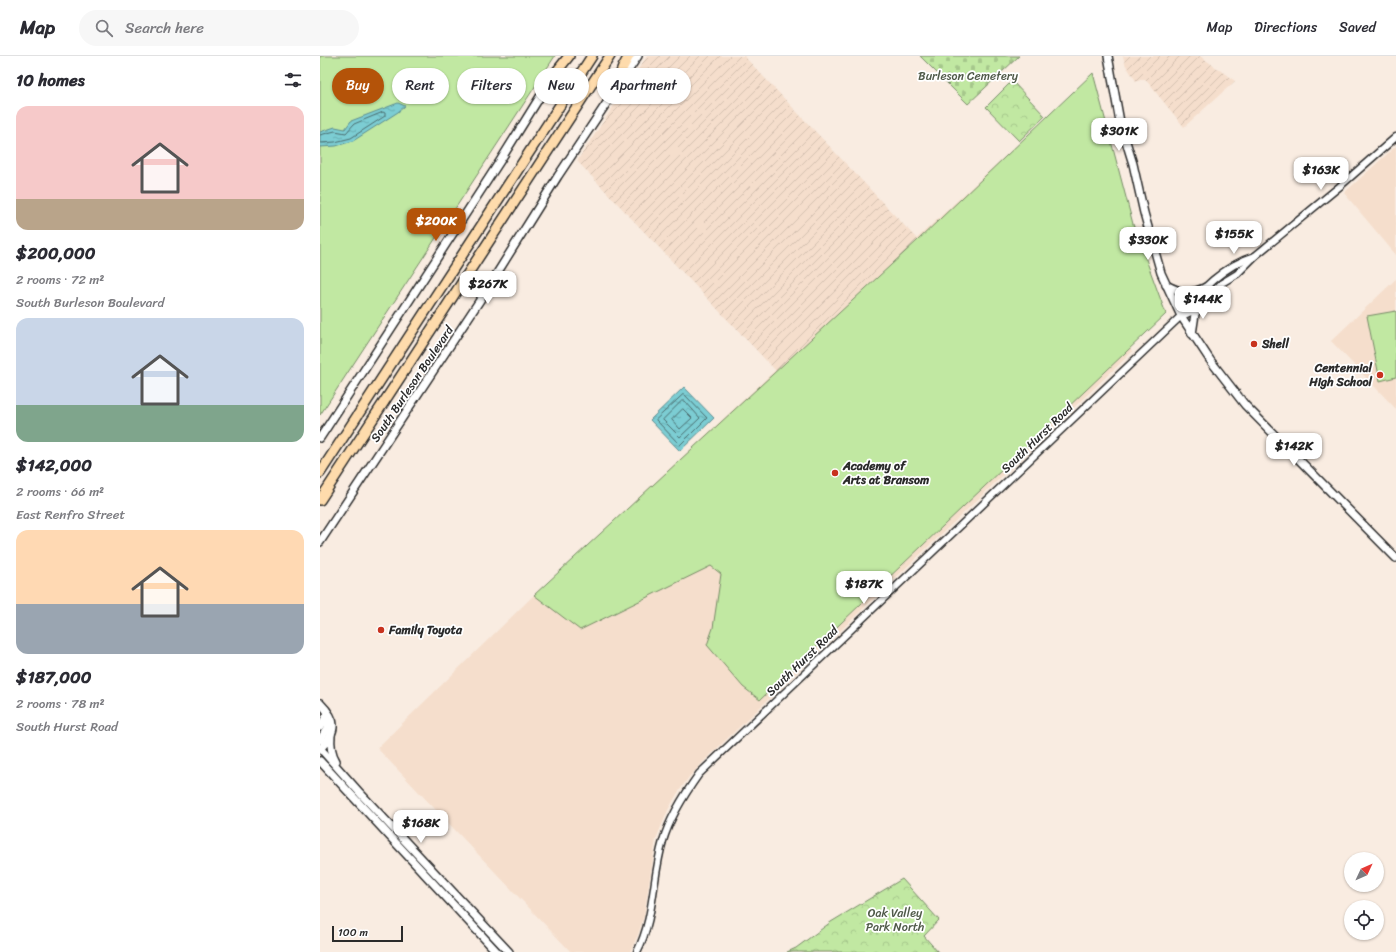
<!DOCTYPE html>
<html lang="en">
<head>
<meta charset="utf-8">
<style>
  :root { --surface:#fff; --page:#f7f7f7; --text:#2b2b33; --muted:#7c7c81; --line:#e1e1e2; --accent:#b45309 }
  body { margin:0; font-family:Sriracha,sans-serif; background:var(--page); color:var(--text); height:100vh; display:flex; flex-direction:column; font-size:15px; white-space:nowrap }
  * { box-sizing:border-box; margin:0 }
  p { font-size:13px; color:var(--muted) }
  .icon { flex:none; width:22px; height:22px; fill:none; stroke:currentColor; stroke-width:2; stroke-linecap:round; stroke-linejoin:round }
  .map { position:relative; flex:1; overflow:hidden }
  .sheet { display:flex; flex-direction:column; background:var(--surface); width:320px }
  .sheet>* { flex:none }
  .guide { position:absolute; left:12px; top:12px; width:380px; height:36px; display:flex; gap:8px }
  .needle { width:26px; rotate:46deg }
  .tools { position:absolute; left:1024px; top:796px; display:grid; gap:8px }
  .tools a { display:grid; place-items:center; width:40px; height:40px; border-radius:50%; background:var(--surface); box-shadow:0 1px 3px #0004; font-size:20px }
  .scale { position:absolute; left:12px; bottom:10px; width:71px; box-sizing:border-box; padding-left:4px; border:2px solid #2b2b2b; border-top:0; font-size:11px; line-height:14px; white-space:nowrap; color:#2b2b2b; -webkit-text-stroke:3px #fff; paint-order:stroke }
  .price { position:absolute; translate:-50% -34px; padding:0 9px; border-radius:8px; background:#fff; color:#222; font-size:13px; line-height:26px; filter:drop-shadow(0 1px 2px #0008) }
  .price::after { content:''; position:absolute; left:50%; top:24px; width:12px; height:9px; margin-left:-6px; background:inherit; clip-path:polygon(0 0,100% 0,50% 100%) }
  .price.active { background:var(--accent); color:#fff }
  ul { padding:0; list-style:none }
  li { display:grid; align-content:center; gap:8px; height:212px; padding:0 16px }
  li span { display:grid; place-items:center; height:124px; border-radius:12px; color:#555 }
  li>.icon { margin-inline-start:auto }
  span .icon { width:72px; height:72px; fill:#fffc; stroke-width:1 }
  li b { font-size:17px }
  h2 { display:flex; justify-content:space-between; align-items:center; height:48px; padding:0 16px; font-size:17px }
  .chip { padding:0 14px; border-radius:18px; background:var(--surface); box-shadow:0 1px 3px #0004; font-size:14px; line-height:36px }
  .chip.active { background:var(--accent); color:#fff }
  header { display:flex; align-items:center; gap:24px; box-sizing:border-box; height:56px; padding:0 20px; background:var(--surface); border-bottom:1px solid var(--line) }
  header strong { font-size:19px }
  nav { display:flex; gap:22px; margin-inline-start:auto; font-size:14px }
  .search { width:280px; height:36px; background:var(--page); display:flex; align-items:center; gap:10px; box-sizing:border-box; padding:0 14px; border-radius:22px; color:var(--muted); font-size:15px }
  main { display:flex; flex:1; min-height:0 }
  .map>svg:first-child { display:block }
  .built { fill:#f5decc }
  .industrial { fill:url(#industrial-furrows) }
  .grass { fill:#c1e8a2; stroke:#768a66 }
  .cemetery { fill:url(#cemetery-stones); stroke:#768a66 }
  .park { fill:url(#park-crowns); stroke:#768a66 }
  .water { fill:url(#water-ripples); stroke:#5b8c90 }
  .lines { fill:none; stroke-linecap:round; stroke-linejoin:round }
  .shore { stroke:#4b6c6e; stroke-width:1 }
  .tertiary-casing { stroke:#2b2b2b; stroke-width:9 }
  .secondary-casing { stroke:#2b2b2b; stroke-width:10 }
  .motorway-casing { stroke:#2b2b2b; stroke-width:12 }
  .tertiary { stroke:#fff; stroke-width:6 }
  .secondary { stroke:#fff; stroke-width:7 }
  .motorway { stroke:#fedbac; stroke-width:9 }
  .poi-dot { fill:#c8321e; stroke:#fff; stroke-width:1.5 }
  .labels { text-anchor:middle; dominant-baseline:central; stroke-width:3.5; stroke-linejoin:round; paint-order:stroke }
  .park-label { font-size:12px; fill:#505a49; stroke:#fff }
  .poi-label { font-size:12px; font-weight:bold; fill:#2b2b2b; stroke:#fff; text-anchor:start }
  .street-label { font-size:12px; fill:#2b2b2b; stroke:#fff }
</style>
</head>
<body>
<header>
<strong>Map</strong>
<div class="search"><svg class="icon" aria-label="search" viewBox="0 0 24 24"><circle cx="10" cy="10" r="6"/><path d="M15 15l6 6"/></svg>Search here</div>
<nav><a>Map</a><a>Directions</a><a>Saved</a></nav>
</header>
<main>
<section class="sheet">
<h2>10 homes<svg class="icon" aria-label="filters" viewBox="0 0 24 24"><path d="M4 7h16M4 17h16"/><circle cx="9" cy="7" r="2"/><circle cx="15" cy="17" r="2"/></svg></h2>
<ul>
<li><span style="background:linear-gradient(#f6c9c9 75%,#b9a48a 0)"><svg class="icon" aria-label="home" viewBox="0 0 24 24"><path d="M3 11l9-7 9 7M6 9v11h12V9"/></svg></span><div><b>$200,000</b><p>2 rooms · 72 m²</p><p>South Burleson Boulevard</p></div></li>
<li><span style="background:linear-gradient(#c9d6e8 70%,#7fa58c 0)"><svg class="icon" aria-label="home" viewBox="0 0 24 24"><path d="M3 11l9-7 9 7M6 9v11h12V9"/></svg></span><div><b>$142,000</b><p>2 rooms · 66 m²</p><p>East Renfro Street</p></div></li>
<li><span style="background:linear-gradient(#ffd9b3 60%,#9aa5b1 0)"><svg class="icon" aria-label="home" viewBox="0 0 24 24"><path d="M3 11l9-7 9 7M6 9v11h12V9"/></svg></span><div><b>$187,000</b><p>2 rooms · 78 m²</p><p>South Hurst Road</p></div></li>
</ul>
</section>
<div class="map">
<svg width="1076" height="896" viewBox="0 0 1076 896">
  <defs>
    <pattern id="industrial-furrows" width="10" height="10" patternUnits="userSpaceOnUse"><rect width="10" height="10" fill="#f5decc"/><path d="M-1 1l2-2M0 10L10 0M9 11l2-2" fill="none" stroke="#d2bfaf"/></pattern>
    <pattern id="cemetery-stones" width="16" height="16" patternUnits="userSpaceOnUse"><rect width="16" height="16" fill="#c1e8a2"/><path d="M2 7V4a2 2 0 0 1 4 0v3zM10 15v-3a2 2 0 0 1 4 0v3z" fill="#a6c78c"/></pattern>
    <pattern id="park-crowns" width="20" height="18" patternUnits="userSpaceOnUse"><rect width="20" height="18" fill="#c1e8a2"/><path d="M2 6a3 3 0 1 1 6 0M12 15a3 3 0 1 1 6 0" fill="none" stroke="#a6c78c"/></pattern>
    <pattern id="water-ripples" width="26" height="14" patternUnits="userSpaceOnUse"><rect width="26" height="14" fill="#7bcdd3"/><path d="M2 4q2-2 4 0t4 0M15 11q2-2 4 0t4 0" fill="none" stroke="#6ab0b5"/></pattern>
  </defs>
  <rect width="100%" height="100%" fill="#f9ece1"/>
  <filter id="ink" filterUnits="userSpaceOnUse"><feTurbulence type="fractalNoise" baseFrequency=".025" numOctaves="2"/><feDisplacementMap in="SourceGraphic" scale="8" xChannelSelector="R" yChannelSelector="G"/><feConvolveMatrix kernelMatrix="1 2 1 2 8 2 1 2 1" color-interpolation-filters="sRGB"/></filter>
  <g filter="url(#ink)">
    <g class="built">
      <path d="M 738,51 L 812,296 L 386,703 L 369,721 L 357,738 L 348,754 L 336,783 L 324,860 L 318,879 L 310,896 L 251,896 L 57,692 L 214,539 Z"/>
      <path d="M 1076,90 L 1076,199 L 1024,137 Z"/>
      <path d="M 1076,223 L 1076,353 L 1011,285 Z"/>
    </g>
    <g class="industrial">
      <path d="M 327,0 L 424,0 L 598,184 L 457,316 L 257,105 Z"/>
      <path d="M 803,0 L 880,0 L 915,25 L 864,71 L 825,23 L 816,25 L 805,8 Z"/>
    </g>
    <g class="grass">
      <path d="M 0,0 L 235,0 L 0,359 Z"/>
      <path d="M 773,17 L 813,168 L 846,258 L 440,644 L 423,631 L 387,589 L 393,572 L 401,518 L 391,510 L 260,574 L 214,539 L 598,184 Z"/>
      <path d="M 1076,255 L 1076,321 L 1060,325 L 1047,260 Z"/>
    </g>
    <path class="cemetery" d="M 600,0 L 699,0 L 648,48 Z"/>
    <g class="park">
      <path d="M 692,25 L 725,60 L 699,85 L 666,51 Z"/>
      <path d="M 582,823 L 619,864 L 604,880 L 618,896 L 467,896 L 476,892 L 511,866 Z"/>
    </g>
    <g class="water">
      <path d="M 78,47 L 85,50 L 78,56 L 33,85 L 16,90 L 0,91 L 0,76 L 15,71 L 25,73 L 31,65 Z"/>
      <path d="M 364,331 L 394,362 L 360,395 L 330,364 Z"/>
    </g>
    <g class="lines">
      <g class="shore">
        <path d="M 0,79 L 15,75 L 26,77 L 34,68 L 63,56 L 65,57 L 65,60 L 31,82 L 15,86 L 0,87"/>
        <path d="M 364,338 L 387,362 L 360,389 L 336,364 Z"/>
        <path d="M 362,345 L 365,345 L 380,362 L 360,381 L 343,364 Z"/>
        <path d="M 363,353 L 372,362 L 360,373 L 352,364 Z"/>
      </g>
      <defs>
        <g id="tertiary">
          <path d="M 862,260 L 873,255 L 902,227 L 917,218 L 935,200 L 1019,131 L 1076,81"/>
          <path d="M 317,896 C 335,861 332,822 343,785 C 350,761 364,739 379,718 L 861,260 C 878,235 905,209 935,200"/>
        </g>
        <g id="secondary">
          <path d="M 788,0 L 800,66 L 813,108 L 824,157 L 841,217 L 861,260 L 890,304 L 925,349 L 1076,502"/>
          <path d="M 846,229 C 863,238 871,239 888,230"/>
          <path d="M 872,278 L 875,258 L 883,245"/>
          <path d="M 0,382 L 180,105 L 236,15"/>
          <path d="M 0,486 L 164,238 L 238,120 L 318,0"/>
          <path d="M 0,647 C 17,664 18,675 0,693"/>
          <path d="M 0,671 L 7,659"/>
          <path d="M 11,679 C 10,689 11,697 16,705"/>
          <path d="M 0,684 L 7,673 L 8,660"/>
          <path d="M 0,692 L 40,737 L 189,896"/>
          <path d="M 0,705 L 177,896"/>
        </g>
        <g id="motorway">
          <path d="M 234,19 L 249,0"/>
          <path d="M 293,38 L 303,11 L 309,0"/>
          <path d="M 0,417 L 272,0"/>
          <path d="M 0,444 L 290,0"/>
        </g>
      </defs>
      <use href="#tertiary" class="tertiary-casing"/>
      <use href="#secondary" class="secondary-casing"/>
      <use href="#motorway" class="motorway-casing"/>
      <use href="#tertiary" class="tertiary"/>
      <use href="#secondary" class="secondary"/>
      <use href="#motorway" class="motorway"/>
    </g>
  </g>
  <g class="poi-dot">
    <circle cx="934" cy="288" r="4"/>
    <circle cx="1060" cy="319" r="4"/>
    <circle cx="515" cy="417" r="4"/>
    <circle cx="61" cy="574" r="4"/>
  </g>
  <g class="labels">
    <g class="park-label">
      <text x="648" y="20">Burleson Cemetery</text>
      <text x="575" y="857">Oak Valley<tspan x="575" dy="14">Park North</tspan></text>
    </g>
    <g class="poi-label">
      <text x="942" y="288">Shell</text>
      <text x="1052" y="312" text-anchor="end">Centennial<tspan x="1052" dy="14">High School</tspan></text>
      <text x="523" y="410">Academy of<tspan x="523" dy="14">Arts at Bransom</tspan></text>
      <text x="69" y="574">Family Toyota</text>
    </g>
    <g class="street-label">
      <text transform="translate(92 328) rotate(-56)">South Burleson Boulevard</text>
      <text transform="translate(717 382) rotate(-44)">South Hurst Road</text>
      <text transform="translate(482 605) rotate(-44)">South Hurst Road</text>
    </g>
  </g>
</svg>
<div class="tools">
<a><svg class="needle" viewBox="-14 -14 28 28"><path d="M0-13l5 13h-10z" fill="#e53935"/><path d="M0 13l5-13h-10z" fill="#7c7c81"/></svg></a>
<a><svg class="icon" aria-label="locate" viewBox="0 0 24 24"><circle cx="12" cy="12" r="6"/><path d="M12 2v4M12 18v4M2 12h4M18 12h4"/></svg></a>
</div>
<div class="scale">100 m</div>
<b class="price" style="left:799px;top:96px">$301K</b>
<b class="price" style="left:1001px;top:135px">$163K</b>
<b class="price active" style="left:116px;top:186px">$200K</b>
<b class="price" style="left:914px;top:199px">$155K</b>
<b class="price" style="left:828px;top:205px">$330K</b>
<b class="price" style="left:168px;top:249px">$267K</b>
<b class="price" style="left:883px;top:264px">$144K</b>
<b class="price" style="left:974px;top:411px">$142K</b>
<b class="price" style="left:544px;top:549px">$187K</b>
<b class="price" style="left:101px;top:788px">$168K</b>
<div class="guide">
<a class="chip active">Buy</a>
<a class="chip">Rent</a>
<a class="chip">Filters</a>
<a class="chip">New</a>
<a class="chip">Apartment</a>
</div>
</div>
</main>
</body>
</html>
